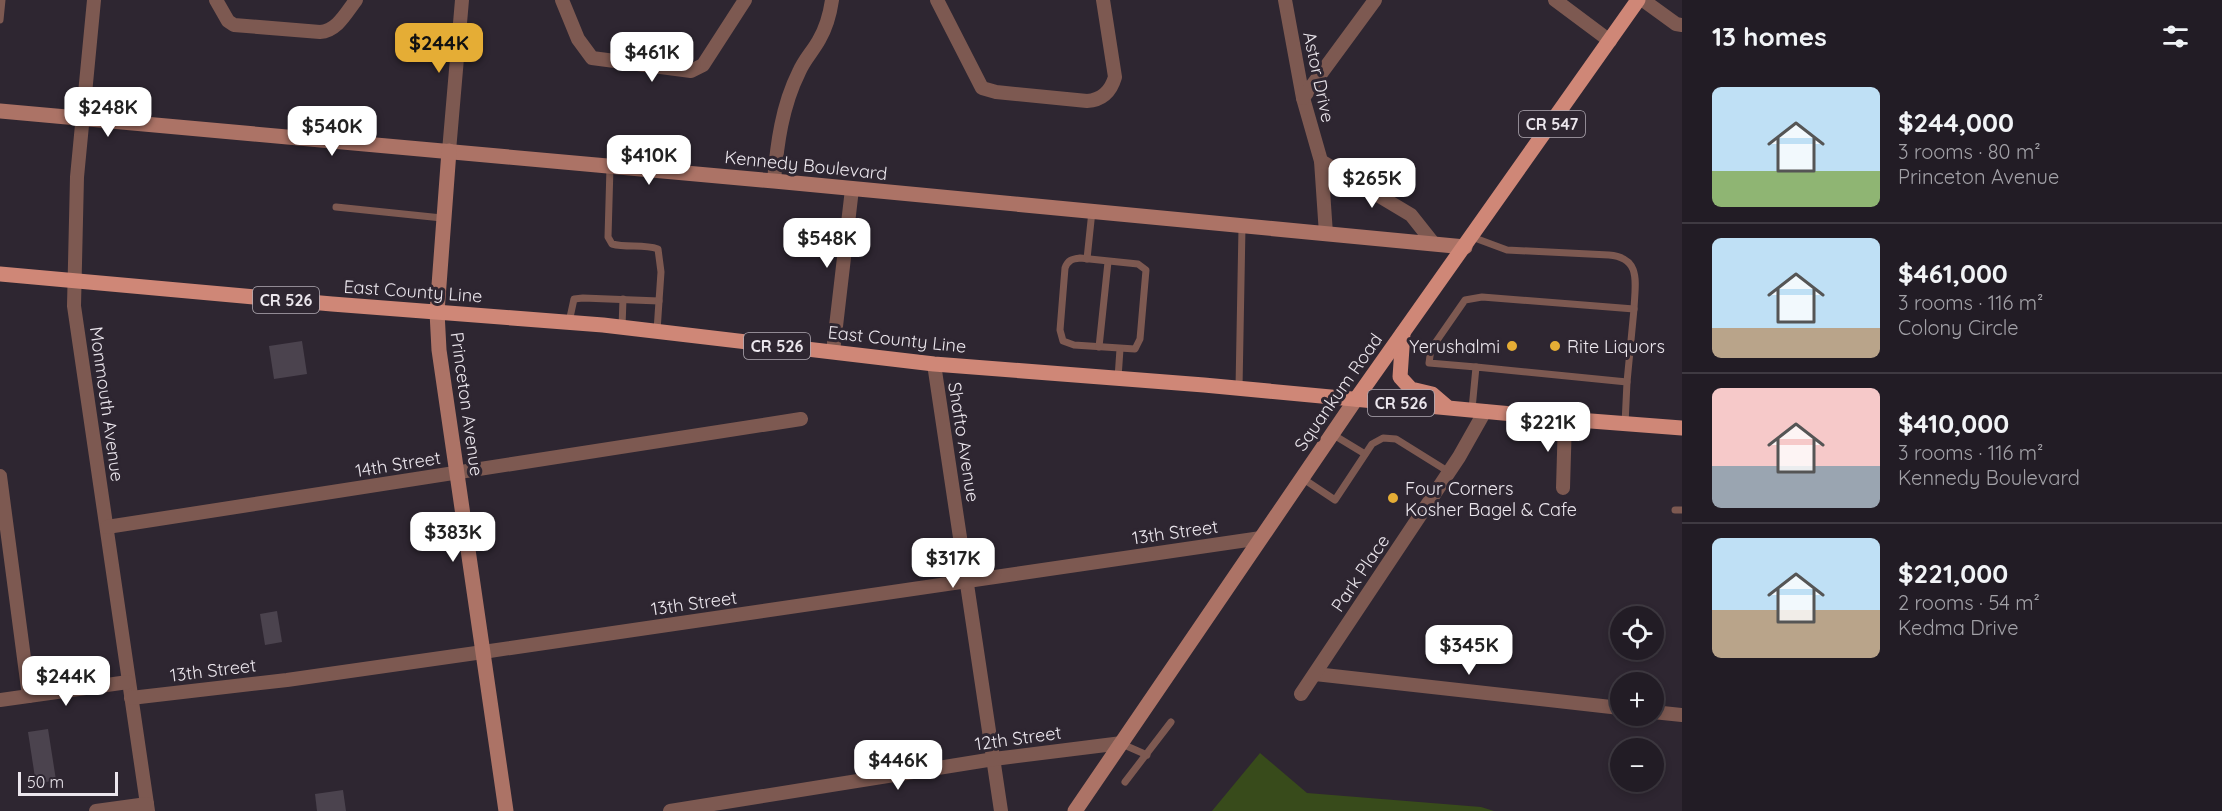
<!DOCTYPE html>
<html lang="en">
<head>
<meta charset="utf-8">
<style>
  :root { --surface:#221c25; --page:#2a252d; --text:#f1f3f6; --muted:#a2a1a7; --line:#3f3a42; --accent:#e5ad35 }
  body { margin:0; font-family:Quicksand,sans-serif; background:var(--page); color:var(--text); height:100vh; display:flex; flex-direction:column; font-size:22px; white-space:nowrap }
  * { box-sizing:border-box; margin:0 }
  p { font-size:20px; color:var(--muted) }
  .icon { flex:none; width:33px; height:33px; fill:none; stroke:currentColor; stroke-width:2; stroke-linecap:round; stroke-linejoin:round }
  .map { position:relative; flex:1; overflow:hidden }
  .details { display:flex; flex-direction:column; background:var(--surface); width:540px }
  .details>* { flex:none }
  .buttons { position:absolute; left:1610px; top:606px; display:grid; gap:12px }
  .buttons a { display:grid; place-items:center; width:54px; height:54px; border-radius:50%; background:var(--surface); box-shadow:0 3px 9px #0003,0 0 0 2px var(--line); font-size:30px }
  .scale { position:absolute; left:18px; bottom:15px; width:100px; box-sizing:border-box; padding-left:6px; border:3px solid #ebe6ed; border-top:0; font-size:16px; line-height:21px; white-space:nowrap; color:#ebe6ed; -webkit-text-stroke:4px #2e2631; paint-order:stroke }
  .price { position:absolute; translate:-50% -51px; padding:0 14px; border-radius:12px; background:#fff; color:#222; font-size:20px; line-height:39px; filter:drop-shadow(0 2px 3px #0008) }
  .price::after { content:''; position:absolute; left:50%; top:36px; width:18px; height:14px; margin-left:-9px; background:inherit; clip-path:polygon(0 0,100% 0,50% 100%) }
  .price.current { background:var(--accent); color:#111 }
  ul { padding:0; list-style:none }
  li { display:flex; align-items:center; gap:18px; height:150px; padding:0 30px }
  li+li { border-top:2px solid var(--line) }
  li span { display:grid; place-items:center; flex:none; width:168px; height:120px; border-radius:9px; color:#555 }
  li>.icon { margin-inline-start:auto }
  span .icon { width:72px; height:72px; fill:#fffc; stroke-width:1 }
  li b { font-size:26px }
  h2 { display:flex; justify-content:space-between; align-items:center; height:72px; padding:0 30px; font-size:26px }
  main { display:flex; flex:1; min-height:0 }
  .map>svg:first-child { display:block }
  .green { fill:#384b1b }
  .building { fill:#4b434e }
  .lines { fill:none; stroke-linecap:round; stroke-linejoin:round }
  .lane { stroke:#7d5951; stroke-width:7 }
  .street { stroke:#7d5951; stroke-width:14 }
  .secondary { stroke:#ac7366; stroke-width:15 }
  .primary { stroke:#cf8777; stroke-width:15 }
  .poi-dot { fill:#e5ad35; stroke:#2e2631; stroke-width:2 }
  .labels { text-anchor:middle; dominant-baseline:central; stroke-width:6; stroke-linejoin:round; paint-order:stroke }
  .shield { fill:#2e2631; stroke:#b2acb5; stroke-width:1.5 }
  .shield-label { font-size:16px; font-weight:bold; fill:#ebe6ed }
  .street-label { font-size:18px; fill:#ebe6ed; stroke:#2e2631 }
  .poi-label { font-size:18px; fill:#ebe6ed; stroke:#2e2631; text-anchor:start }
</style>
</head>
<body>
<main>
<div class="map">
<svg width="1682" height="811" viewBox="0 0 1682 811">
  <rect width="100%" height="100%" fill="#2e2631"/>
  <path class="green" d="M 1260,753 L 1307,793 L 1481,807 L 1494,811 L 1212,811 Z"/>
  <g class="building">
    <path d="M 302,341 L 307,374 L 274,379 L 269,346 Z"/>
    <path d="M 277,611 L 282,642 L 265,645 L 260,614 Z"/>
    <path d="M 48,729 L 56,780 L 36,784 L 28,732 Z"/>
    <path d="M 343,790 L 346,811 L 317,811 L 315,794 Z"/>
  </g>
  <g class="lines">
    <g class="lane">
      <path d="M 0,20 L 2,0"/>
      <path d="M 336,207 L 442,218"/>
      <path d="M 1472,237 L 1507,250 L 1609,255 C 1642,258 1635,283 1634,309"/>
      <path d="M 1080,258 L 1138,264 L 1146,270 L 1140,339 L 1135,349 L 1074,345 L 1063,341 L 1060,330 L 1065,268 C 1068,260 1072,259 1080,258 Z"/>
      <path d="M 1087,259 L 1092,211"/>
      <path d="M 569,322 L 574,299 L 583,298 L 659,301 L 661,272 L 658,249 C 643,244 627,248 612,244 L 608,237 L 610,167"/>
      <path d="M 622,327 L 623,299"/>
      <path d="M 657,331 L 659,301"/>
      <path d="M 1099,347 L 1108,262"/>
      <path d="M 1476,367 L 1429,363 L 1431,349 L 1465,300 L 1482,297 L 1634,309 L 1627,382"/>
      <path d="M 1118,378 L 1120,349"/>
      <path d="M 1239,388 L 1242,227"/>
      <path d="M 1472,409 L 1476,367 L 1627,382 L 1625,424"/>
      <path d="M 1332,434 L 1365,454"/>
      <path d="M 1302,478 L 1335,500 L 1372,444 L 1383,438 L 1396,439 L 1449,472"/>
      <path d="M 1675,510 L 1682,510"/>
      <path d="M 1122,744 L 1147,755"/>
      <path d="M 1125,782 L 1171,722"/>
    </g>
    <g class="street">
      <path d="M 94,0 L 77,177 L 74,306 L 148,811"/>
      <path d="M 216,0 L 228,21 L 234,25 L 320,32 C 337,31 346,13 356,0"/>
      <path d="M 562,0 L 578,39 L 592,58 L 691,71 L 703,65 L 745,0"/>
      <path d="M 937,0 L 982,88 L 996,92 L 1087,101 C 1102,100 1111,91 1115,77 L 1103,0"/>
      <path d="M 1285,0 L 1303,98 L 1321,161 L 1326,234"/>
      <path d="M 1555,0 L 1610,41"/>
      <path d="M 1643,0 L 1676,24 L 1682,25"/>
      <path d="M 1303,98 L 1375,0"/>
      <path d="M 449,151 L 462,0"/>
      <path d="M 1321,161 L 1411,215 L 1434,244"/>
      <path d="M 774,181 C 777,144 782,106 799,72 C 804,60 813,51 819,40 C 826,28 830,14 832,0"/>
      <path d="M 833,352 L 852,189"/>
      <path d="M 934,364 L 1001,811"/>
      <path d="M 0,476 L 29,696"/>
      <path d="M 1563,488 L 1565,419"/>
      <path d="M 107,527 L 801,419"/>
      <path d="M 1315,674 L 1620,708"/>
      <path d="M 1301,694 L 1459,457 L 1485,411"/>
      <path d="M 131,698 L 287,680 L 483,652 L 1261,538"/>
      <path d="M 0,700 L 128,682"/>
      <path d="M 1653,712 L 1682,715"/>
      <path d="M 96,811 L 147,804"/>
      <path d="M 670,811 L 994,759 L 1122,743"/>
    </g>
    <g class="secondary">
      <path d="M 0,111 L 774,181 L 1465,247"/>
      <path d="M 449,151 L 437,312 L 439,350 L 506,811"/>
      <path d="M 1075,811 L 1356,399"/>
    </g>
    <g class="primary">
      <path d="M 0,274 L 332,304 L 603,325 L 934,364 L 1204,385 L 1565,419 L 1682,428"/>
      <path d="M 1403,333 L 1400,377 L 1411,389 L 1432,394 L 1446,406"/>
      <path d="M 1356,399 L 1638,0"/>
    </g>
  </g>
  <g class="poi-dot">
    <circle cx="1512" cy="346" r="6"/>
    <circle cx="1555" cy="346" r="6"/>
    <circle cx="1393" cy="498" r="6"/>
  </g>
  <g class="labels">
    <g class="shield">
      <rect x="1519" y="111" width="66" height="26" rx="4.5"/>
      <rect x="253" y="287" width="66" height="26" rx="4.5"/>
      <rect x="744" y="333" width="66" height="26" rx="4.5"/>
      <rect x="1368" y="390" width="66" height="26" rx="4.5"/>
    </g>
    <g class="shield-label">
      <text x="1552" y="124">CR 547</text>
      <text x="286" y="300">CR 526</text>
      <text x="777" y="346">CR 526</text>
      <text x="1401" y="403">CR 526</text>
    </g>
    <g class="street-label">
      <text transform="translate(1319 77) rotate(78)">Astor Drive</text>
      <text transform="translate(806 165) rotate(6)">Kennedy Boulevard</text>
      <text transform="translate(413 291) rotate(4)">East County Line</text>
      <text transform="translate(897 339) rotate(6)">East County Line</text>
      <text transform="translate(1338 392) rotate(-55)">Squankum Road</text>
      <text transform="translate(107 404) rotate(82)">Monmouth Avenue</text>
      <text transform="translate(467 404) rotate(82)">Princeton Avenue</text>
      <text transform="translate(964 442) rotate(81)">Shafto Avenue</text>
      <text transform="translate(398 464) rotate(-9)">14th Street</text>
      <text transform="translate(1175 532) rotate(-8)">13th Street</text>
      <text transform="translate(1360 573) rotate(-56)">Park Place</text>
      <text transform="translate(694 603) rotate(-8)">13th Street</text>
      <text transform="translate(213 670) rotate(-7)">13th Street</text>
      <text transform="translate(1018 738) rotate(-8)">12th Street</text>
    </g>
    <g class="poi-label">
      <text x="1500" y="346" text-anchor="end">Yerushalmi</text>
      <text x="1567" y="346">Rite Liquors</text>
      <text x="1405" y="488">Four Corners<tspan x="1405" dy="21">Kosher Bagel &amp; Cafe</tspan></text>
    </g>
  </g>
</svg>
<div class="buttons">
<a><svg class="icon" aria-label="locate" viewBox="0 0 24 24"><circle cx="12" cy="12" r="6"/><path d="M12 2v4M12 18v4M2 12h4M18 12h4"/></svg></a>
<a>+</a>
<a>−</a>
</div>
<div class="scale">50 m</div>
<b class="price current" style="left:439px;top:74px">$244K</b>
<b class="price" style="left:652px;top:83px">$461K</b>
<b class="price" style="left:108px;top:138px">$248K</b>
<b class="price" style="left:332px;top:157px">$540K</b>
<b class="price" style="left:649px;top:186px">$410K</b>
<b class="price" style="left:1372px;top:209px">$265K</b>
<b class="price" style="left:827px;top:269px">$548K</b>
<b class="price" style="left:1548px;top:453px">$221K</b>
<b class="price" style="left:453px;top:563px">$383K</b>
<b class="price" style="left:953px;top:589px">$317K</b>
<b class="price" style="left:1469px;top:676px">$345K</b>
<b class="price" style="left:66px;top:707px">$244K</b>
<b class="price" style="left:898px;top:791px">$446K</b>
</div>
<section class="details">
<h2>13 homes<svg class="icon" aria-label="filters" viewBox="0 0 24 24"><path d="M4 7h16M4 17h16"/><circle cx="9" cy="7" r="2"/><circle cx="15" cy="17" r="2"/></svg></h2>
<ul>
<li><span style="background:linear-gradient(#bfe0f5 70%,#8fb573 0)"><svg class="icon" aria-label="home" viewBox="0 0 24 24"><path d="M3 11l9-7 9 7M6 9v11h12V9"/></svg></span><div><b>$244,000</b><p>3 rooms · 80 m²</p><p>Princeton Avenue</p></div></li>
<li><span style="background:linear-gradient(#bfe0f5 75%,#b9a48a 0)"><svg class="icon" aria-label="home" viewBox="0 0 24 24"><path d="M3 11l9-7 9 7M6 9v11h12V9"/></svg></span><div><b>$461,000</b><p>3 rooms · 116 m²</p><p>Colony Circle</p></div></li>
<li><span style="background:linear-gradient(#f6c9c9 65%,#9aa5b1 0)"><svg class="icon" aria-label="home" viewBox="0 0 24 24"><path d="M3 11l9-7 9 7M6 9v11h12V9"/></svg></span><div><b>$410,000</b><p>3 rooms · 116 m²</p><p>Kennedy Boulevard</p></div></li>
<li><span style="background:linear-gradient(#bfe0f5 60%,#b9a48a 0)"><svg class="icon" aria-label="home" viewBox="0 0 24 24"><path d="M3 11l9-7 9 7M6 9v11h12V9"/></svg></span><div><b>$221,000</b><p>2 rooms · 54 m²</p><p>Kedma Drive</p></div></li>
</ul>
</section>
</main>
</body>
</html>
